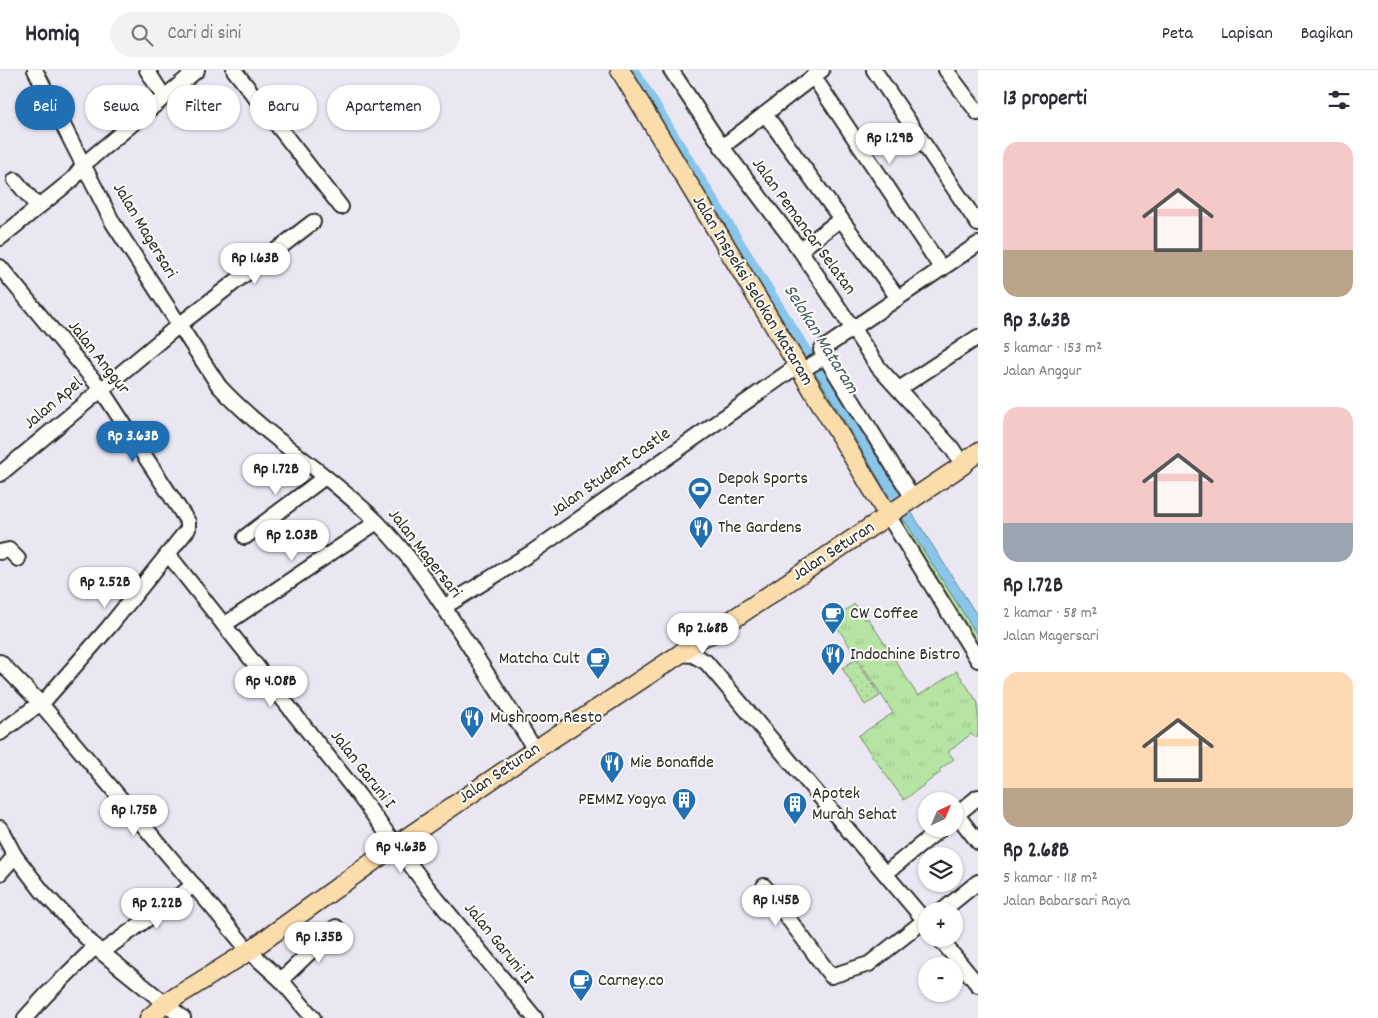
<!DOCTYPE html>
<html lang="id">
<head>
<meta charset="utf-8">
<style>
  :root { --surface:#fff; --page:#f2f2f3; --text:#2b2b33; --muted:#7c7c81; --line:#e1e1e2; --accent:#1f6fb2 }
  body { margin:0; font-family:Dekko,sans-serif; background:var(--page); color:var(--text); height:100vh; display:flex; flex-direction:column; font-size:19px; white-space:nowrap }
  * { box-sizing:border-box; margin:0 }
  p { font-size:16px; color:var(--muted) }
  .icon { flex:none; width:28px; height:28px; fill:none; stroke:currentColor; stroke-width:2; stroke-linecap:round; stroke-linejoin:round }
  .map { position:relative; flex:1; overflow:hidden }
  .drawer { display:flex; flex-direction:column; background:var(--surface); width:400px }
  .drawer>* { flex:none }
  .hud { position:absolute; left:15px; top:15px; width:475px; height:45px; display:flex; gap:10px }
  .needle { width:32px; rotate:44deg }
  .tools { position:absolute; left:918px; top:722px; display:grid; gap:10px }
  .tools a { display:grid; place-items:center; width:45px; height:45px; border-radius:50%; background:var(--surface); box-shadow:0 1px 4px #0004; font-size:25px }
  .price { position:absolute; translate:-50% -42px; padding:0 11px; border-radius:18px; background:#fff; color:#222; font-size:16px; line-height:32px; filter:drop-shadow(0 1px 2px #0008) }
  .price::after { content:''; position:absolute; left:50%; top:30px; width:15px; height:11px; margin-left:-8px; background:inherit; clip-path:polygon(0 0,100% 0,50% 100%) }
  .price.current { background:var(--accent); color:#fff }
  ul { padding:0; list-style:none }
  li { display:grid; align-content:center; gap:10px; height:265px; padding:0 25px }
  li span { display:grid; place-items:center; height:155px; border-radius:15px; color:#555 }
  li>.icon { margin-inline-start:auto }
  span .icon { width:90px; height:90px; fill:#fffc; stroke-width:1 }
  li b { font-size:21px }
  h2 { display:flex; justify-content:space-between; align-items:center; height:60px; padding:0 25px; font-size:21px }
  .tag { padding:0 18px; border-radius:22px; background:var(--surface); box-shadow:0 1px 4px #0004; font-size:18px; line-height:45px }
  .tag.current { background:var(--accent); color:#fff }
  header { display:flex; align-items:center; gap:30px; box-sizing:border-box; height:70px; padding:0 25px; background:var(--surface); border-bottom:1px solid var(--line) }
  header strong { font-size:24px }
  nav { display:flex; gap:28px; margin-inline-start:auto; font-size:18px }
  .search { width:350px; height:45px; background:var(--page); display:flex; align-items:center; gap:12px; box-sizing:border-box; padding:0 18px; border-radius:28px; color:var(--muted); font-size:19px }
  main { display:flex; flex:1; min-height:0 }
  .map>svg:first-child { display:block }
  .grass { fill:url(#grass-tufts); stroke:#708866 }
  .park { fill:#b6e4a2; stroke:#708866 }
  .garden { fill:url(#garden-dots); stroke:#708866 }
  .water { fill:#89c6e9; stroke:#63889d }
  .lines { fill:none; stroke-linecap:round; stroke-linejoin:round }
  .canal { stroke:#89c6e9; stroke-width:11 }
  .minor-casing { stroke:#2b2b2b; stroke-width:18 }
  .major-casing { stroke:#2b2b2b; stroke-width:21 }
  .minor { stroke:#fdfcf7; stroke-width:14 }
  .major { stroke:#faddab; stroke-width:18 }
  .labels { text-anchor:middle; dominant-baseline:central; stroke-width:4; stroke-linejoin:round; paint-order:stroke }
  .street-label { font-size:18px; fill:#2b2b2b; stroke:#fdfcf7 }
  .poi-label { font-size:18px; fill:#2b2b2b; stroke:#fdfcf7; text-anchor:start }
  .water-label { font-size:19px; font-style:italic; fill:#475a64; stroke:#fdfcf7 }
</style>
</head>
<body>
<header>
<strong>Homiq</strong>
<div class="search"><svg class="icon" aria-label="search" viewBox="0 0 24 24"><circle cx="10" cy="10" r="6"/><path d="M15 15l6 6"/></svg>Cari di sini</div>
<nav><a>Peta</a><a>Lapisan</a><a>Bagikan</a></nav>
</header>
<main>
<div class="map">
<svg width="978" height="948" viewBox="0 0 978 948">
  <defs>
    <pattern id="grass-tufts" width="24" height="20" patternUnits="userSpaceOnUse" patternTransform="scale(1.25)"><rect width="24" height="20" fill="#b6e4a2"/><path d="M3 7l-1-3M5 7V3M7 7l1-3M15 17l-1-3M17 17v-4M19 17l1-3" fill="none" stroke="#9dc48c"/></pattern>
    <pattern id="garden-dots" width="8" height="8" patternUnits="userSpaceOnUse" patternTransform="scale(1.25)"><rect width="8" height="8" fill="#b6e4a2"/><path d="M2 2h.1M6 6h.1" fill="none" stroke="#9dc48c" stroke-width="1.8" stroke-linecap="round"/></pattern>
  </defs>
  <rect width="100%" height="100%" fill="#eae7f3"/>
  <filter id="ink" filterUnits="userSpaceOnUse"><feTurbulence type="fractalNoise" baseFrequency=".02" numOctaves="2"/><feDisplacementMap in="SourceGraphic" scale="10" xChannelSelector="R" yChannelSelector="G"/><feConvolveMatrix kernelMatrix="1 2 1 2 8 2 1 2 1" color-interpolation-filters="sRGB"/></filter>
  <g filter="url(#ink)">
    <path class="grass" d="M 855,534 L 865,550 L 868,548 L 918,626 L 957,601 L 978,633 L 978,666 L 975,668 L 971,664 L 948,682 L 954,689 L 939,700 L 941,702 L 904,730 L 858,666 L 893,643 L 832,549 Z"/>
    <g class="park">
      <path d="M 814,300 L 889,426 L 885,429 L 808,304 Z"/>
      <path d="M 901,445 L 978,566 L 978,577 L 896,448 Z"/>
    </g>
    <path class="garden" d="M 856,589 L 880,626 L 865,635 L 842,598 Z"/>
    <g class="water">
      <path d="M 822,295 L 900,419 L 889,426 L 814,300 Z"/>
      <path d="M 910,440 L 978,547 L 978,566 L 901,445 Z"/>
    </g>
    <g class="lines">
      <g class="canal">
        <path d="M 633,0 L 818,301"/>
        <path d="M 886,410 L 905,441"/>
      </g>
      <defs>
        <g id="minor">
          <path d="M 35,0 L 113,153 L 219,316 C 266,367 328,403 377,452 C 414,489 442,534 470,577 C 491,611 514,645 535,680"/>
          <path d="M 147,0 L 164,27"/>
          <path d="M 234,0 L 341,137"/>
          <path d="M 671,0 L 722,77 L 800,180 L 879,298 L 951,377 L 963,395"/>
          <path d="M 874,0 L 978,154"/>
          <path d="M 946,0 L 978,43"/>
          <path d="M 813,6 L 942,199"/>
          <path d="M 765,44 L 898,228"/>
          <path d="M 722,77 L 822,0"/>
          <path d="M 15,110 L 38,137"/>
          <path d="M 0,168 L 73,109 L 84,94 L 197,0"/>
          <path d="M 800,180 L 841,149"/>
          <path d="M 0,197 L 101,319 L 182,443 L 188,452 L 188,459 L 109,557 L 46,629 L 0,663"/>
          <path d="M 800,301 L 825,287"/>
          <path d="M 899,319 L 978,267"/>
          <path d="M 0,404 L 179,255 L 313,152"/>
          <path d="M 911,425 L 821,280 L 978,174"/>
          <path d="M 886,442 L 978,590"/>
          <path d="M 245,467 L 325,407"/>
          <path d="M 0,482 L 9,480 L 18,489"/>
          <path d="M 168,484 L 360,727 L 427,817 L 535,948"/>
          <path d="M 444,537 L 531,483 L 797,296"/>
          <path d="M 224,555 L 377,452"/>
          <path d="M 680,584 L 693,585 L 706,592 L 926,852"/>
          <path d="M 0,592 L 41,634 L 249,881 L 281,910 L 313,948"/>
          <path d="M 957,745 L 978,772"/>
          <path d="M 954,747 L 978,727"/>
          <path d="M 0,758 L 15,786 L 42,821 L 95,877 L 183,948"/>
          <path d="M 0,803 L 15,786"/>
          <path d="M 886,803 L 940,759"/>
          <path d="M 764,816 L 831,906 L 869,894 L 925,850"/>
          <path d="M 942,841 L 978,812"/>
          <path d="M 940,869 L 978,915"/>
          <path d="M 102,882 L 194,815"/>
          <path d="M 281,910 L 336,857"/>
          <path d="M 25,948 L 46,925 L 95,877"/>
        </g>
        <g id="major">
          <path d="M 620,0 L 886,442"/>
          <path d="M 149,948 L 166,933 L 249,881 L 396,775 L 535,680 L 680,584 L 698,569 L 711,564 L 963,395 L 965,392 L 978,382"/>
        </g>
      </defs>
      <use href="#minor" class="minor-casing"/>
      <use href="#major" class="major-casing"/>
      <use href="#minor" class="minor"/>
      <use href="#major" class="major"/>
    </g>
  </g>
  <defs>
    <symbol id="stadium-pin" viewBox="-11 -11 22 30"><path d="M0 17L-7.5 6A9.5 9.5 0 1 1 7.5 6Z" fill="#1f6fb2" stroke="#fdfcf7"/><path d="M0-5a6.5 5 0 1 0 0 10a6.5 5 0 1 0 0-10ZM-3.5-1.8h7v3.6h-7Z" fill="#fff"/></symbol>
    <symbol id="restaurant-pin" viewBox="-11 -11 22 30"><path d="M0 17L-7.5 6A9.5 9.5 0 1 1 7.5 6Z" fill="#1f6fb2" stroke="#fdfcf7"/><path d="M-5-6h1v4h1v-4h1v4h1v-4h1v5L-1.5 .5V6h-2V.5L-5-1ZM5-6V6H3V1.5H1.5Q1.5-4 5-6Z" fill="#fff"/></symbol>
    <symbol id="cafe-pin" viewBox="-11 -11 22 30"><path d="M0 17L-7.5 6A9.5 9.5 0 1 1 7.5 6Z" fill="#1f6fb2" stroke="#fdfcf7"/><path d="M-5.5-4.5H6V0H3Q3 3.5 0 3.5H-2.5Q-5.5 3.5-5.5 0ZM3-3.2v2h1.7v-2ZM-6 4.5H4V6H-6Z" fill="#fff"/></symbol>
    <symbol id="building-pin" viewBox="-11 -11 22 30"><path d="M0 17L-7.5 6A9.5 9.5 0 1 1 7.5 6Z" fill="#1f6fb2" stroke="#fdfcf7"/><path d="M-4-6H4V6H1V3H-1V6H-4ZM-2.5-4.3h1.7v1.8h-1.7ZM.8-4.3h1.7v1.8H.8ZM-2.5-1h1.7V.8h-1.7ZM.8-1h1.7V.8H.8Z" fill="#fff"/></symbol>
  </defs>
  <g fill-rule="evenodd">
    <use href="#stadium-pin" x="686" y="405" width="28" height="38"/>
    <use href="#restaurant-pin" x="687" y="444" width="28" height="38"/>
    <use href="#cafe-pin" x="819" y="530" width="28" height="38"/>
    <use href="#restaurant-pin" x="819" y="571" width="28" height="38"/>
    <use href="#cafe-pin" x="584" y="575" width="28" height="38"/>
    <use href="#restaurant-pin" x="458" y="634" width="28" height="38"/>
    <use href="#restaurant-pin" x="598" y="679" width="28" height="38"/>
    <use href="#building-pin" x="670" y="716" width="28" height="38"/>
    <use href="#building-pin" x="781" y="720" width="28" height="38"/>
    <use href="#cafe-pin" x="567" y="897" width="28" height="38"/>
  </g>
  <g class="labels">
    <g class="street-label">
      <text transform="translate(803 157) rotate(54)">Jalan Pemancar Selatan</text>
      <text transform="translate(144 161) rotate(59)">Jalan Magersari</text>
      <text transform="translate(752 221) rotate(59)">Jalan Inspeksi Selokan Mataram</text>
      <text transform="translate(98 288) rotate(52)">Jalan Anggur</text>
      <text transform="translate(54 334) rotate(-40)">Jalan Apel</text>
      <text transform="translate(611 403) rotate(-35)">Jalan Student Castle</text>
      <text transform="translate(834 482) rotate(-33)">Jalan Seturan</text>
      <text transform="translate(424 484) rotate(52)">Jalan Magersari</text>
      <text transform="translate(362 700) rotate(52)">Jalan Garuni I</text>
      <text transform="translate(500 704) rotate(-34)">Jalan Seturan</text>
      <text transform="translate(498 874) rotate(51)">Jalan Garuni II</text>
    </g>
    <g class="poi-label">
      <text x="718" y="409">Depok Sports<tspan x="718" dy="21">Center</tspan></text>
      <text x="718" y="458">The Gardens</text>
      <text x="850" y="544">CW Coffee</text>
      <text x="850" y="585">Indochine Bistro</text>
      <text x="580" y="589" text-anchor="end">Matcha Cult</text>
      <text x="490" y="648">Mushroom Resto</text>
      <text x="630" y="693">Mie Bonafide</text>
      <text x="812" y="724">Apotek<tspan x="812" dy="21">Murah Sehat</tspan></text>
      <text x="666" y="730" text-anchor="end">PEMMZ Yogya</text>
      <text x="598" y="911">Carney.co</text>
    </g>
    <g class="water-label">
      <text transform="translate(820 270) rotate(58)">Selokan Mataram</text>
    </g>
  </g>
</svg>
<div class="tools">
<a><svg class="needle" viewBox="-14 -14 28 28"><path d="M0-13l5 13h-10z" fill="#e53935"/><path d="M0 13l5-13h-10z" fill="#7c7c81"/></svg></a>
<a><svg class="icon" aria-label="layers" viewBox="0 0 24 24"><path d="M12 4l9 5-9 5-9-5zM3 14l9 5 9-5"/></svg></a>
<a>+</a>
<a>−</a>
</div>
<b class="price" style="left:890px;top:95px">Rp 1.29B</b>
<b class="price" style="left:255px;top:215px">Rp 1.63B</b>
<b class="price current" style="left:133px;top:393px">Rp 3.63B</b>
<b class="price" style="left:276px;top:426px">Rp 1.72B</b>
<b class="price" style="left:292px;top:492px">Rp 2.03B</b>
<b class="price" style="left:105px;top:539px">Rp 2.52B</b>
<b class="price" style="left:703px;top:585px">Rp 2.68B</b>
<b class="price" style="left:271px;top:638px">Rp 4.08B</b>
<b class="price" style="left:134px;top:767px">Rp 1.75B</b>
<b class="price" style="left:401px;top:804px">Rp 4.63B</b>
<b class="price" style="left:776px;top:857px">Rp 1.45B</b>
<b class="price" style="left:157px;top:860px">Rp 2.22B</b>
<b class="price" style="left:319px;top:894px">Rp 1.35B</b>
<div class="hud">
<a class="tag current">Beli</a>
<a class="tag">Sewa</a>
<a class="tag">Filter</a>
<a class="tag">Baru</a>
<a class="tag">Apartemen</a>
</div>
</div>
<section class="drawer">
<h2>13 properti<svg class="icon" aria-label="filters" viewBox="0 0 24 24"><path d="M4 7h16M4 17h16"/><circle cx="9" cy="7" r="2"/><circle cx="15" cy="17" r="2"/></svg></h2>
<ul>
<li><span style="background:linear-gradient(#f6c9c9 70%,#b9a48a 0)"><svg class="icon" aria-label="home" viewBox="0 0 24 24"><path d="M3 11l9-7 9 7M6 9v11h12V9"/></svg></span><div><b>Rp 3.63B</b><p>5 kamar · 153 m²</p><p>Jalan Anggur</p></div></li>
<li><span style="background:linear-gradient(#f6c9c9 75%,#9aa5b1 0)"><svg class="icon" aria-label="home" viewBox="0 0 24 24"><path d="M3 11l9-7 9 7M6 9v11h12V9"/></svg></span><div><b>Rp 1.72B</b><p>2 kamar · 58 m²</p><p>Jalan Magersari</p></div></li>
<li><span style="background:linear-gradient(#ffd9b3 75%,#b9a48a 0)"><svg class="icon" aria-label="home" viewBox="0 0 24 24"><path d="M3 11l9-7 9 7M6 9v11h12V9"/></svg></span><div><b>Rp 2.68B</b><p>5 kamar · 118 m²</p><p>Jalan Babarsari Raya</p></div></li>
</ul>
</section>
</main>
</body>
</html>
